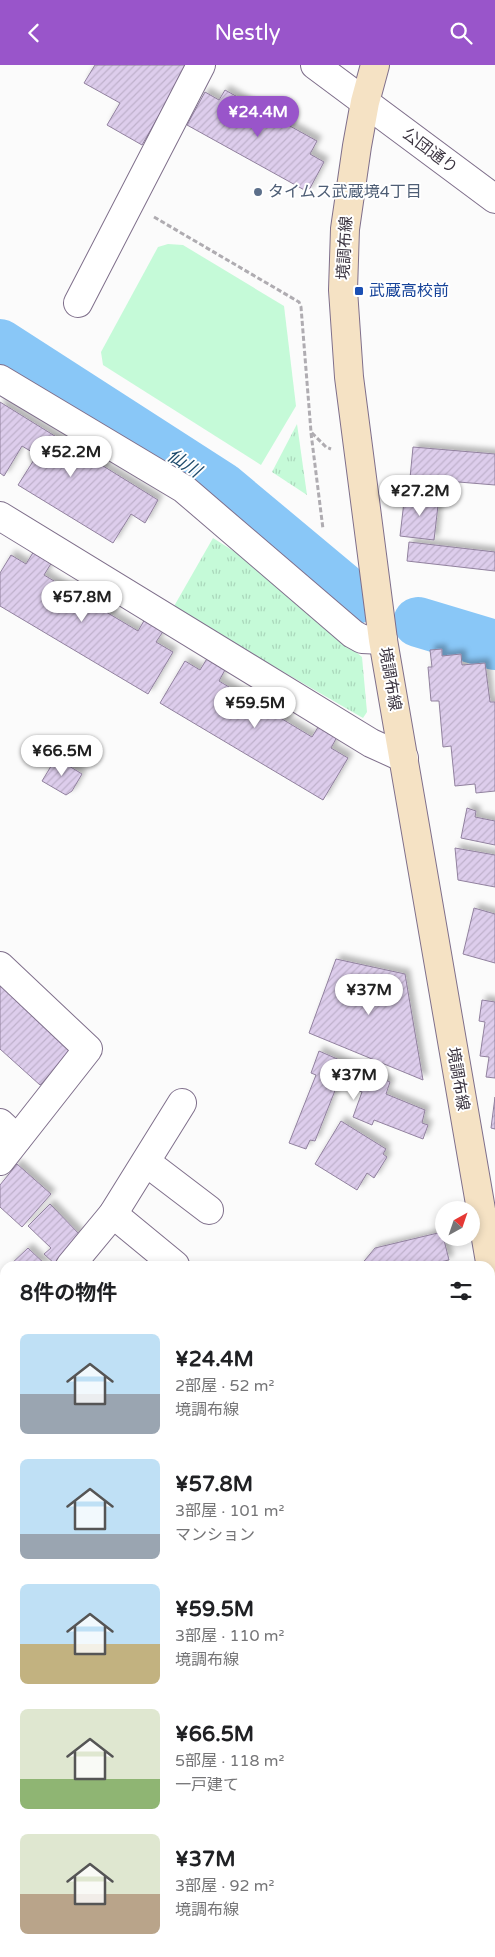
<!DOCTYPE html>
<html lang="ja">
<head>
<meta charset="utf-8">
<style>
  :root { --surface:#fff; --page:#f2f2f2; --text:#202124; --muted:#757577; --accent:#9955ca }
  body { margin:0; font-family:"Varela Round","Noto Sans JP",sans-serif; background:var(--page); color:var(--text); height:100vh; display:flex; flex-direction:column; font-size:19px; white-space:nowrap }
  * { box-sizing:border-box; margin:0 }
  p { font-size:16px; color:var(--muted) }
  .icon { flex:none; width:28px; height:28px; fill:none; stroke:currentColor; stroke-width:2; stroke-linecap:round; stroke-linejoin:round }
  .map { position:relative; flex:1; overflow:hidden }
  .panel { position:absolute; left:0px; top:1196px; width:495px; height:696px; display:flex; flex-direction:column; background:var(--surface); border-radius:15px 15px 0 0; box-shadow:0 2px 8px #0003 }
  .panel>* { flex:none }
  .needle { width:32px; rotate:40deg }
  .tools { position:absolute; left:435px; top:1136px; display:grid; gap:10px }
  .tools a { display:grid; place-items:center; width:45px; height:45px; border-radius:50%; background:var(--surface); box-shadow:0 2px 8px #0003; font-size:25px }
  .price { position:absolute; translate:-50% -42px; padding:0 11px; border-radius:18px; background:#fff; color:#222; font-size:16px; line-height:32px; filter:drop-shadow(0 1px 2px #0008) }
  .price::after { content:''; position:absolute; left:50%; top:30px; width:15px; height:11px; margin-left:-8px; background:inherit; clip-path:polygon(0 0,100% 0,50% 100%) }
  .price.on { background:var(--accent); color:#fff }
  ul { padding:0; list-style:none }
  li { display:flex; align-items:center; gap:15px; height:125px; padding:0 20px }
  li span { display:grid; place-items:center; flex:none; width:140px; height:100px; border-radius:8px; color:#555 }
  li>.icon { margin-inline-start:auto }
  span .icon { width:60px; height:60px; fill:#fffc; stroke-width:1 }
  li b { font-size:21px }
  h2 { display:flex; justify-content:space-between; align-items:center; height:60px; padding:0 20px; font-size:21px }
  header { display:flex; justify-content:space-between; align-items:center; height:65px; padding:0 20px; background:var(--accent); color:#fff; font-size:22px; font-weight:600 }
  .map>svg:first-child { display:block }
  .grass { fill:url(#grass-tufts) }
  .pitch { fill:#c5fad8 }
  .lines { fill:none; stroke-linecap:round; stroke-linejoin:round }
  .river { stroke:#89c7f7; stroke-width:50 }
  .building { fill:url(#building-hatch); stroke:#91819e; filter:url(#shadow) }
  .service-casing { stroke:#7f6f8b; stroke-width:19 }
  .minor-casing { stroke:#7f6f8b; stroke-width:30 }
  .tertiary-casing { stroke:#7f6f8b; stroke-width:30 }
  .secondary-casing { stroke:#7f6f8b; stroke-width:30 }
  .path { stroke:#afacb1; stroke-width:3; stroke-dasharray:5 2.5; stroke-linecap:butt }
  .service { stroke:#fff; stroke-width:16 }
  .minor { stroke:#fff; stroke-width:28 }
  .tertiary { stroke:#fff; stroke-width:28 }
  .secondary { stroke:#f5e2c4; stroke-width:28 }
  .service-dot { fill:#5c6f8a; stroke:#fff; stroke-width:2 }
  .transit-dot { fill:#1a4fb4; stroke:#fff; stroke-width:2 }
  .labels { text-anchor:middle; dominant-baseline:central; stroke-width:4; stroke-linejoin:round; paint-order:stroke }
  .street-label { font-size:16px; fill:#3c3541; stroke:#fff }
  .service-label { font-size:16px; fill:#4e5e75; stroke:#fff; text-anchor:start }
  .transit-label { font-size:16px; fill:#164399; stroke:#fff; text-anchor:start }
  .water-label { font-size:18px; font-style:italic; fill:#1f4c6d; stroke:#fff }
</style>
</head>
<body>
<header><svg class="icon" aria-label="back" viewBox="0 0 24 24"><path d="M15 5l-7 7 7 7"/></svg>Nestly<svg class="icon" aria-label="search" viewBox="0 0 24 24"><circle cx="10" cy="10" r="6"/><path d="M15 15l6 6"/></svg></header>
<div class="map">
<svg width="495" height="1892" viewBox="0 0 495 1892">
  <defs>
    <pattern id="grass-tufts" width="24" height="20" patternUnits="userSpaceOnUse" patternTransform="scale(1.25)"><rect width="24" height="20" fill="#c5fad8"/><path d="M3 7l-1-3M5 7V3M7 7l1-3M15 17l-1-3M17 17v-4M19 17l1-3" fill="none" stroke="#aad7bb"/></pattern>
    <pattern id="building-hatch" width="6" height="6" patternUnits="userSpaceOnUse" patternTransform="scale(1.25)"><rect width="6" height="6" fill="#ddcdec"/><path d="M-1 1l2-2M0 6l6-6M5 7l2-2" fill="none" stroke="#bfb1cc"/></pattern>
    <filter id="shadow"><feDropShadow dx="4.5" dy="-4.5" stdDeviation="2.5" flood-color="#0004"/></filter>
  </defs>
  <rect width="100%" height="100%" fill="#fbfbfb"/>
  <g class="grass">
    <path d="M 297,359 L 307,430 L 272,407 Z"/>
    <path d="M 213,473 L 254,499 L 362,592 L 367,647 L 363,653 L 173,543 Z"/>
  </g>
  <path class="pitch" d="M 168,179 L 183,180 L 284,241 L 296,341 L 261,400 L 103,300 L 101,287 L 158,182 Z"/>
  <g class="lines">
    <g class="river">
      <path d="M 0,279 L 222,422 L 356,534"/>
      <path d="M 418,557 L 495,580"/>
    </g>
  </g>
  <g class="building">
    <path d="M 95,0 L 188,0 L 142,80 L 107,60 L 120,38 L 84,18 Z"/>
    <path d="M 225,25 L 317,76 L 310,89 L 324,97 L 308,127 L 187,60 L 205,27 L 219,35 Z"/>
    <path d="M 0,337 L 158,435 L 145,458 L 131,449 L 113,478 L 18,420 L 37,390 L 22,381 L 4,411 L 0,408 Z"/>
    <path d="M 413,382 L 495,389 L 495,420 L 410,413 Z"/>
    <path d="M 405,428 L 439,432 L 434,475 L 400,471 Z"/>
    <path d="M 409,477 L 495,487 L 495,506 L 407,496 Z"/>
    <path d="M 34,486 L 52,497 L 44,510 L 138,566 L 145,554 L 164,565 L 156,577 L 173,587 L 148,629 L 0,541 L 0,508 L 11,490 L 26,499 Z"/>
    <path d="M 442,584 L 442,591 L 461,589 L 462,600 L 485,598 L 490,637 L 495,637 L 495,726 L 476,728 L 475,719 L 455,721 L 451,681 L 443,682 L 439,636 L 431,636 L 428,602 L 432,602 L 430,585 Z"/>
    <path d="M 208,592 L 226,603 L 219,616 L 312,672 L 320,659 L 338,670 L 331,683 L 348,693 L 323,735 L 160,638 L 185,596 L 200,605 Z"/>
    <path d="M 56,693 L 82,709 L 72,726 L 66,730 L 42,716 Z"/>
    <path d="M 467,743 L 476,746 L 475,752 L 495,756 L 495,780 L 461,773 Z"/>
    <path d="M 455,783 L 495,790 L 495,822 L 458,815 Z"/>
    <path d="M 474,843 L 495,849 L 495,898 L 463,889 Z"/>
    <path d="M 336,894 L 405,909 L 423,1015 L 309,968 Z"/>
    <path d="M 0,915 L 74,983 L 40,1020 L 0,984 Z"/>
    <path d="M 482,935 L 495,937 L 495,1013 L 486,1012 L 489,992 L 480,991 L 485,957 L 479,956 Z"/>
    <path d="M 319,986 L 390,1017 L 386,1029 L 425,1045 L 422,1058 L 428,1060 L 423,1074 L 374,1055 L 372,1060 L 353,1052 L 362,1027 L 338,1018 L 315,1076 L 310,1075 L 306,1084 L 289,1078 L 316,1010 L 311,1008 Z"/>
    <path d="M 495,1032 L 495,1064 L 491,1063 Z"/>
    <path d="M 341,1056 L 386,1084 L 383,1089 L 387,1092 L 374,1113 L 367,1108 L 357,1125 L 315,1099 Z"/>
    <path d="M 17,1099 L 51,1129 L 22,1162 L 0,1142 L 0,1120 Z"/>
    <path d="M 50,1139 L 83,1173 L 56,1200 L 44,1189 L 51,1183 L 28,1161 Z"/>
    <path d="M 442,1167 L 449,1195 L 422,1201 L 360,1201 L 375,1183 Z"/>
    <path d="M 28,1183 L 47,1201 L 9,1201 Z"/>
    <path d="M 5,1304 L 5,1322 L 0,1318 L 0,1311 Z"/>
    <path d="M 490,1646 L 495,1650 L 495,1675 L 490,1671 Z"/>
    <path d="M 490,1680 L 495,1684 L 495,1707 L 492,1711 L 490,1709 Z"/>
    <path d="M 490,1716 L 495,1720 L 495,1744 L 490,1739 Z"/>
    <path d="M 490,1757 L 495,1761 L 495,1808 L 490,1803 Z"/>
    <path d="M 0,1819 L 5,1823 L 5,1852 L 0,1858 Z"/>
    <path d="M 39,1888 L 77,1888 L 82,1892 L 35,1892 Z"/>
    <path d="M 85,1888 L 187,1888 L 193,1892 L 91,1892 Z"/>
    <path d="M 199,1888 L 232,1888 L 228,1892 L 205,1892 Z"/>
    <path d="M 373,1888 L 414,1888 L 419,1892 L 369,1892 Z"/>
    <path d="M 420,1888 L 452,1888 L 448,1892 L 424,1892 Z"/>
  </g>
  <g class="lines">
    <defs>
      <path id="service" d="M 490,1750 L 495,1754"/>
      <g id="minor">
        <path d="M 78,238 L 201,0"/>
        <path d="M 0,314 L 184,424 L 353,569 L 362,574 L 383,575"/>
        <path d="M 0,451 L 371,678 L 404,693"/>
        <path d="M 0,901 L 88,984 L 0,1096"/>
        <path d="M 0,1058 L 17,1074"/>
        <path d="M 146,1097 L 209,1145"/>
        <path d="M 113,1149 L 175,1200"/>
        <path d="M 70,1201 L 113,1149 L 182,1038"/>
        <path d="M 0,1287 L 5,1281"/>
        <path d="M 0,1887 L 6,1892"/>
      </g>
      <g id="tertiary">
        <path d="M 315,0 L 495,134"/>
        <path d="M 0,1366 L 5,1371"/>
        <path d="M 0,1438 L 5,1432"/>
        <path d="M 490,1844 L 495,1850"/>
        <path d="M 294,1892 L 298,1888"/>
      </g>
      <g id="secondary">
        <path d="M 375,0 L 365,37 L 357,81 L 345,164 L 343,225 L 349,312 L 383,575 L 495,1226"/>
        <path d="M 490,1521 L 495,1503"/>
      </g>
    </defs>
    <use href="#service" class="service-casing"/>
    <use href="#minor" class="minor-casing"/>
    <use href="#tertiary" class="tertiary-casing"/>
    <use href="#secondary" class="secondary-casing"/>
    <g class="path">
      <path d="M 154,152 L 299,237 L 301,242 L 311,367 L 326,382 L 331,384"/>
      <path d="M 311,368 L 323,464"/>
      <path d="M 490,1884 L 495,1889"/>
      <path d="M 343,1892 L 347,1888"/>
    </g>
    <use href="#service" class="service"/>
    <use href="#minor" class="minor"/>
    <use href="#tertiary" class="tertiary"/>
    <use href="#secondary" class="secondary"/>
  </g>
  <circle class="service-dot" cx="258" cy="127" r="5"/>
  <rect class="transit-dot" x="354" y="221" width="10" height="10" rx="2.5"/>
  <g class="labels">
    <g class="street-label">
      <text transform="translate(430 86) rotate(37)">公団通り</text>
      <text transform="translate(345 183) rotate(-87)">境調布線</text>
      <text transform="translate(390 614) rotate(80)">境調布線</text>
      <text transform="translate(458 1014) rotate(80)">境調布線</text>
    </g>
    <g class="service-label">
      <text x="268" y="127">タイムス武蔵境4丁目</text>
    </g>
    <g class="transit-label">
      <text x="369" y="226">武蔵高校前</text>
    </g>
    <g class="water-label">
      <text transform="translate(184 398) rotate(33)">仙川</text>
    </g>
  </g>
</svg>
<div class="tools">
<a><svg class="needle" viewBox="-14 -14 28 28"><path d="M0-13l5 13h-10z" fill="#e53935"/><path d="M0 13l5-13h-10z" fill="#757577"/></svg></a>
</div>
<b class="price on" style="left:258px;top:73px">¥24.4M</b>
<b class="price" style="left:71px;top:413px">¥52.2M</b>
<b class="price" style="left:420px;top:452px">¥27.2M</b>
<b class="price" style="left:82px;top:558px">¥57.8M</b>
<b class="price" style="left:255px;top:664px">¥59.5M</b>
<b class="price" style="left:62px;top:712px">¥66.5M</b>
<b class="price" style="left:369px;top:951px">¥37M</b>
<b class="price" style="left:354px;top:1036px">¥37M</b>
<section class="panel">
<h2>8件の物件<svg class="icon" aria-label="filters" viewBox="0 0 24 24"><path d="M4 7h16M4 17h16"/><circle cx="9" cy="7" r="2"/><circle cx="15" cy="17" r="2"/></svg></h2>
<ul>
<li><span style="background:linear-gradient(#bfe0f5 60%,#9aa5b1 0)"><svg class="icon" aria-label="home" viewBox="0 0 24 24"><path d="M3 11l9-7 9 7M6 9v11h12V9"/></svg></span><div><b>¥24.4M</b><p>2部屋 · 52 m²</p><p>境調布線</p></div></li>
<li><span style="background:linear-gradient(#bfe0f5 75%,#9aa5b1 0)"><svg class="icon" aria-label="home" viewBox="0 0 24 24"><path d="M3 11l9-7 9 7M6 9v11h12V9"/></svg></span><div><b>¥57.8M</b><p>3部屋 · 101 m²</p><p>マンション</p></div></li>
<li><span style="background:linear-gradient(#bfe0f5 60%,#c2b280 0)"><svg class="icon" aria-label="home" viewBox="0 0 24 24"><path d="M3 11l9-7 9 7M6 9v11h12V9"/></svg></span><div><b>¥59.5M</b><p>3部屋 · 110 m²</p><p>境調布線</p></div></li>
<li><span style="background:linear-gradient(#dfe7d0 70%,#8fb573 0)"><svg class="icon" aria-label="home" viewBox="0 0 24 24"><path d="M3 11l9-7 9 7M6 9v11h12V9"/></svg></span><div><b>¥66.5M</b><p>5部屋 · 118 m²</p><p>一戸建て</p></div></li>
<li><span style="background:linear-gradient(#dfe7d0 60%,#b9a48a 0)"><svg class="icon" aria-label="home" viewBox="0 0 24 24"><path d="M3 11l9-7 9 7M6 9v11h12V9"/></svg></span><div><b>¥37M</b><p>3部屋 · 92 m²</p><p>境調布線</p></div></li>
</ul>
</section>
</div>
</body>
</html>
